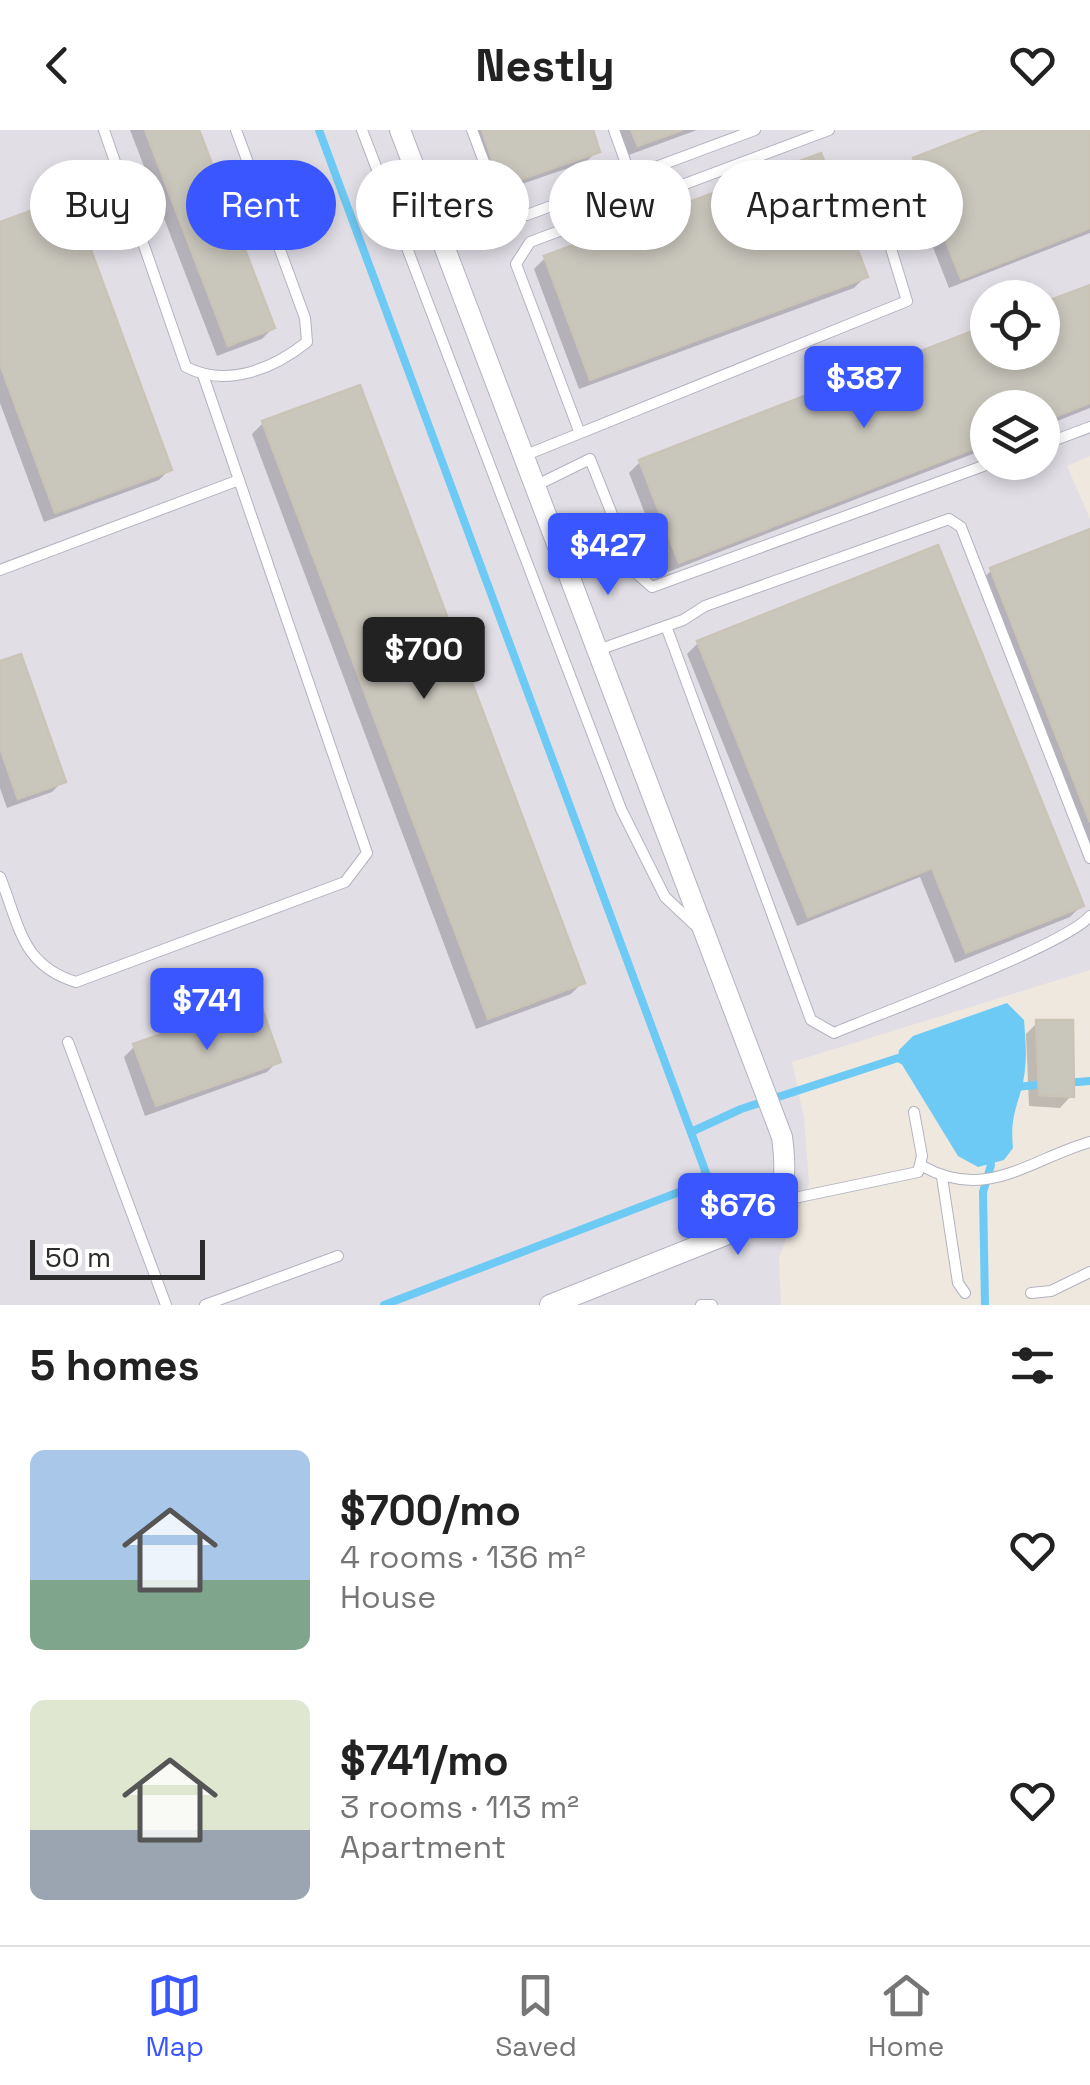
<!DOCTYPE html>
<html lang="en">
<head>
<meta charset="utf-8">
<style>
  :root { --surface:#fff; --page:#f6f6f6; --text:#222; --muted:#767676; --line:#e0e0e0; --accent:#3a56ff }
  body { margin:0; font-family:"Space Grotesk",sans-serif; background:var(--page); color:var(--text); height:100vh; display:flex; flex-direction:column; font-size:38px; white-space:nowrap }
  * { box-sizing:border-box; margin:0 }
  p { font-size:32px; color:var(--muted) }
  .icon { flex:none; width:55px; height:55px; fill:none; stroke:currentColor; stroke-width:2; stroke-linecap:round; stroke-linejoin:round }
  .map { position:relative; height:1175px; overflow:hidden }
  .panel { display:flex; flex-direction:column; background:var(--surface); flex:1 }
  .panel>* { flex:none }
  .banner { position:absolute; left:30px; top:30px; width:1030px; height:90px; display:flex; gap:20px }
  .buttons { position:absolute; left:970px; top:150px; display:grid; gap:20px }
  .buttons a { display:grid; place-items:center; width:90px; height:90px; border-radius:50%; background:var(--surface); box-shadow:0 5px 15px #0003; font-size:50px }
  .scale { position:absolute; left:30px; bottom:25px; width:175px; box-sizing:border-box; padding-left:10px; border:5px solid #2c2c2c; border-top:0; font-size:28px; line-height:35px; white-space:nowrap; color:#2c2c2c; -webkit-text-stroke:8px #fff; paint-order:stroke }
  .price { position:absolute; translate:-50% -85px; padding:0 22px; border-radius:10px; background:var(--accent); color:#fff; font-size:32px; line-height:65px; filter:drop-shadow(0 2px 5px #0008) }
  .price::after { content:''; position:absolute; left:50%; top:60px; width:30px; height:22px; margin-left:-15px; background:inherit; clip-path:polygon(0 0,100% 0,50% 100%) }
  .price.on { background:#222; color:#fff }
  ul { padding:0; list-style:none }
  li { display:flex; align-items:center; gap:30px; height:250px; padding:0 30px }
  li span { display:grid; place-items:center; flex:none; width:280px; height:200px; border-radius:15px; color:#555 }
  li>.icon { margin-inline-start:auto }
  span .icon { width:120px; height:120px; fill:#fffc; stroke-width:1 }
  li b { font-size:42px }
  h2 { display:flex; justify-content:space-between; align-items:center; height:120px; padding:0 30px; font-size:42px }
  .tag { padding:0 35px; border-radius:45px; background:var(--surface); box-shadow:0 5px 15px #0003; font-size:35px; line-height:90px }
  .tag.on { background:var(--accent); color:#fff }
  header { display:flex; justify-content:space-between; align-items:center; height:130px; padding:0 30px; background:var(--surface); font-size:45px; font-weight:800 }
  .tab-bar { display:flex; justify-content:space-around; align-items:center; height:140px; border-top:2px solid var(--line); background:var(--surface); font-size:28px; color:var(--muted) }
  .tab-bar a { display:grid; justify-items:center; gap:5px }
  .tab-bar .on { color:var(--accent) }
  .map>svg:first-child { display:block }
  .industrial { fill:#e1dee6; fill-rule:evenodd }
  .water { fill:#6dcaf4 }
  .shadow { fill:#0003 }
  .lines { fill:none; stroke-linecap:round; stroke-linejoin:round }
  .stream { stroke:#6dcaf4; stroke-width:8 }
  .building { fill:#c9c6bc; stroke:#cac4b7; stroke-width:2.5 }
  .lane-casing { stroke:#b2b3c0; stroke-width:12 }
  .street-casing { stroke:#b2b3c0; stroke-width:22 }
  .lane { stroke:#fff; stroke-width:10 }
  .street { stroke:#fff; stroke-width:20 }
</style>
</head>
<body>
<header><svg class="icon" aria-label="back" viewBox="0 0 24 24"><path d="M15 5l-7 7 7 7"/></svg>Nestly<svg class="icon" aria-label="heart" viewBox="0 0 24 24"><path d="M12 20l-8-8c-3-5 5-10 8-4 3-6 11-1 8 4z"/></svg></header>
<div class="map">
<svg width="1090" height="1175" viewBox="0 0 1090 1175">
  <rect width="100%" height="100%" fill="#eee8de"/>
  <path class="industrial" d="M 0,0 L 1090,0 L 1090,326 L 1067,336 L 1090,389 L 1090,840 L 792,932 L 804,988 L 809,1054 L 779,1127 L 781,1175 L 0,1175 ZM 988,168 L 1042,168 L 1042,222 L 988,222 ZM 988,278 L 1042,278 L 1042,332 L 988,332 Z"/>
  <path class="water" d="M 1007,873 L 1024,890 C 1025,906 1027,923 1025,939 C 1022,971 1009,980 1013,1018 L 1004,1030 L 978,1037 L 958,1026 L 898,928 L 899,920 L 913,906 Z"/>
  <g class="shadow">
    <path d="M 130,0 L 197,0 L 273,198 L 262,209 L 217,226 Z"/>
    <path d="M 468,0 L 590,0 L 597,21 L 586,32 L 490,65 Z"/>
    <path d="M 616,0 L 697,0 L 626,26 Z"/>
    <path d="M 991,0 L 1090,0 L 1090,103 L 949,158 L 903,41 L 914,30 Z"/>
    <path d="M 0,94 L 170,339 L 159,350 L 44,392 L 0,273 Z"/>
    <path d="M 545,128 L 865,147 L 854,158 L 579,259 L 534,139 Z"/>
    <path d="M 1090,158 L 1090,278 L 1042,297 L 1042,278 L 988,278 L 988,318 L 668,442 L 629,343 L 640,332 L 988,222 L 1042,222 Z"/>
    <path d="M 263,293 L 582,853 L 571,864 L 476,899 L 252,304 Z"/>
    <path d="M 1090,406 L 1090,730 L 980,451 L 992,440 Z"/>
    <path d="M 698,513 L 1081,776 L 1070,787 L 955,833 L 920,747 L 797,796 L 687,524 Z"/>
    <path d="M 0,534 L 63,651 L 52,662 L 7,678 L 0,658 Z"/>
    <path d="M 1037,893 L 1071,966 L 1060,978 L 1029,976 L 1026,904 Z"/>
    <path d="M 135,916 L 278,931 L 267,942 L 145,986 L 124,927 Z"/>
  </g>
  <g class="lines">
    <g class="stream">
      <path d="M 319,0 L 706,1043 L 687,1059 L 384,1175"/>
      <path d="M 1065,953 L 1090,951"/>
      <path d="M 1015,957 L 1046,954"/>
      <path d="M 691,1002 L 741,979 L 898,928 L 906,932"/>
      <path d="M 985,1175 L 983,1062 L 991,1035 L 988,1026"/>
    </g>
  </g>
  <g class="building">
    <path d="M 145,0 L 199,0 L 275,198 L 228,216 Z"/>
    <path d="M 482,0 L 593,0 L 600,22 L 501,56 Z"/>
    <path d="M 631,0 L 682,0 L 638,16 Z"/>
    <path d="M 985,0 L 1090,0 L 1090,98 L 961,149 L 913,28 Z"/>
    <path d="M 821,23 L 868,147 L 590,250 L 544,126 Z"/>
    <path d="M 71,66 L 172,340 L 55,383 L 0,234 L 0,92 Z"/>
    <path d="M 1090,155 L 1090,273 L 1042,292 L 1042,278 L 988,278 L 988,313 L 679,433 L 639,330 L 988,195 L 988,222 L 1042,222 L 1042,173 Z"/>
    <path d="M 360,255 L 585,853 L 488,889 L 262,291 Z"/>
    <path d="M 1090,399 L 1090,692 L 990,438 Z"/>
    <path d="M 938,415 L 1084,776 L 966,823 L 932,738 L 808,787 L 697,511 Z"/>
    <path d="M 21,524 L 66,652 L 18,669 L 0,618 L 0,531 Z"/>
    <path d="M 259,870 L 281,932 L 156,976 L 133,914 Z"/>
    <path d="M 1036,890 L 1073,890 L 1074,967 L 1039,965 Z"/>
  </g>
  <g class="lines">
    <defs>
      <g id="lane">
        <path d="M 104,0 L 186,237 C 227,258 273,239 307,212 L 305,188 L 236,0"/>
        <path d="M 362,0 L 621,679 L 665,767 L 696,796"/>
        <path d="M 472,0 C 486,35 492,68 527,85 L 755,0"/>
        <path d="M 614,0 L 631,47"/>
        <path d="M 579,301 L 516,134 L 530,112 L 829,0"/>
        <path d="M 1042,315 L 1090,297"/>
        <path d="M 526,325 L 907,171 L 883,92"/>
        <path d="M 537,355 L 590,329 L 635,442 L 652,457 L 994,332"/>
        <path d="M 0,440 L 239,350"/>
        <path d="M 666,496 L 811,890 L 834,903 C 881,883 1066,815 1090,786"/>
        <path d="M 601,519 L 683,490 L 705,476 L 949,389 L 961,397 L 1090,728"/>
        <path d="M 0,747 C 20,796 21,835 76,852 L 345,752 L 367,723 L 203,245"/>
        <path d="M 68,912 L 166,1175"/>
        <path d="M 922,1036 C 987,1072 1030,1029 1090,1012"/>
        <path d="M 942,1047 L 958,1153 L 965,1163"/>
        <path d="M 780,1071 L 918,1042 L 922,1026 L 914,982"/>
        <path d="M 1031,1163 L 1051,1161 L 1090,1142"/>
        <path d="M 205,1175 L 338,1126"/>
        <path d="M 701,1175 L 712,1175"/>
      </g>
      <path id="street" d="M 400,0 L 782,1007 C 786,1037 787,1062 768,1088 L 550,1175"/>
    </defs>
    <use href="#lane" class="lane-casing"/>
    <use href="#street" class="street-casing"/>
    <use href="#lane" class="lane"/>
    <use href="#street" class="street"/>
  </g>
</svg>
<div class="buttons">
<a><svg class="icon" aria-label="locate" viewBox="0 0 24 24"><circle cx="12" cy="12" r="6"/><path d="M12 2v4M12 18v4M2 12h4M18 12h4"/></svg></a>
<a><svg class="icon" aria-label="layers" viewBox="0 0 24 24"><path d="M12 4l9 5-9 5-9-5zM3 14l9 5 9-5"/></svg></a>
</div>
<div class="scale">50 m</div>
<b class="price" style="left:864px;top:301px">$387</b>
<b class="price" style="left:608px;top:468px">$427</b>
<b class="price on" style="left:424px;top:572px">$700</b>
<b class="price" style="left:207px;top:923px">$741</b>
<b class="price" style="left:738px;top:1128px">$676</b>
<div class="banner">
<a class="tag">Buy</a>
<a class="tag on">Rent</a>
<a class="tag">Filters</a>
<a class="tag">New</a>
<a class="tag">Apartment</a>
</div>
</div>
<section class="panel">
<h2>5 homes<svg class="icon" aria-label="filters" viewBox="0 0 24 24"><path d="M4 7h16M4 17h16"/><circle cx="9" cy="7" r="2"/><circle cx="15" cy="17" r="2"/></svg></h2>
<ul>
<li><span style="background:linear-gradient(#a9c7e8 65%,#7fa58c 0)"><svg class="icon" aria-label="home" viewBox="0 0 24 24"><path d="M3 11l9-7 9 7M6 9v11h12V9"/></svg></span><div><b>$700/mo</b><p>4 rooms · 136 m²</p><p>House</p></div><svg class="icon" aria-label="heart" viewBox="0 0 24 24"><path d="M12 20l-8-8c-3-5 5-10 8-4 3-6 11-1 8 4z"/></svg></li>
<li><span style="background:linear-gradient(#dfe7d0 65%,#9aa5b1 0)"><svg class="icon" aria-label="home" viewBox="0 0 24 24"><path d="M3 11l9-7 9 7M6 9v11h12V9"/></svg></span><div><b>$741/mo</b><p>3 rooms · 113 m²</p><p>Apartment</p></div><svg class="icon" aria-label="heart" viewBox="0 0 24 24"><path d="M12 20l-8-8c-3-5 5-10 8-4 3-6 11-1 8 4z"/></svg></li>
</ul>
</section>
<nav class="tab-bar">
<a class="on"><svg class="icon" aria-label="map" viewBox="0 0 24 24"><path d="M3 6l6-2 6 2 6-2v14l-6 2-6-2-6 2zM9 4v14M15 6v14"/></svg>Map</a>
<a><svg class="icon" aria-label="saved" viewBox="0 0 24 24"><path d="M7 4h10v16l-5-4-5 4z"/></svg>Saved</a>
<a><svg class="icon" aria-label="home" viewBox="0 0 24 24"><path d="M3 11l9-7 9 7M6 9v11h12V9"/></svg>Home</a>
</nav>
</body>
</html>
